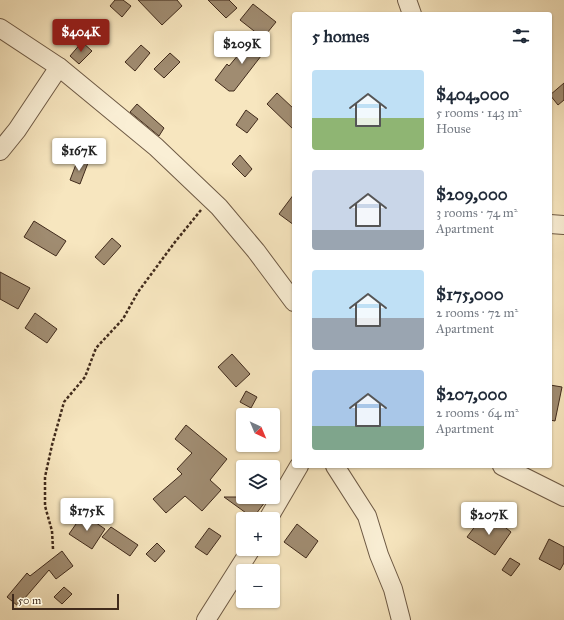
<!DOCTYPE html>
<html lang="en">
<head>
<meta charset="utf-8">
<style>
  :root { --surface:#fff; --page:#f6f6f7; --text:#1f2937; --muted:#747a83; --accent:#8f2418 }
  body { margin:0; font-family:"IM FELL Great Primer",serif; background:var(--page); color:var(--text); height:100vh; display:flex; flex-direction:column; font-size:15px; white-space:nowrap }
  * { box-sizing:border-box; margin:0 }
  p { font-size:13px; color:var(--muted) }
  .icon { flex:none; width:22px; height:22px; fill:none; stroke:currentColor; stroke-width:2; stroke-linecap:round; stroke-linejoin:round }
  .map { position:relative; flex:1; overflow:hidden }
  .panel { position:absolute; left:292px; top:12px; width:260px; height:456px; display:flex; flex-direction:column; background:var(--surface); border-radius:4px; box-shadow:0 1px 3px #0004 }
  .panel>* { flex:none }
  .needle { width:26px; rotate:136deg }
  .controls { position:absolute; left:236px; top:408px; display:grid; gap:8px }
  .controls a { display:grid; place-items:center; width:44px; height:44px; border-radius:4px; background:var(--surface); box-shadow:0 1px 3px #0004; font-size:20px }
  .scale { position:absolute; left:12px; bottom:10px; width:107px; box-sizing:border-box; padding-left:4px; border:2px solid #412b1c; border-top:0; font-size:11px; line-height:14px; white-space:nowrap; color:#412b1c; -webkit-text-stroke:3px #faefd5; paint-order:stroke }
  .price { position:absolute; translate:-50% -34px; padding:0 9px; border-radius:4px; background:#fff; color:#222; font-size:13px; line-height:26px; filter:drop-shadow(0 1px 2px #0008) }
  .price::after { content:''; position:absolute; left:50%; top:24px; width:12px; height:9px; margin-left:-6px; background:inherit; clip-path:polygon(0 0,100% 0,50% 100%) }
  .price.current { background:var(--accent); color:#fff }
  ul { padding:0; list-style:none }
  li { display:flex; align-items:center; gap:12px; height:100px; padding:0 20px }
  li span { display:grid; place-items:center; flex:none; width:112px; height:80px; border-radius:4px; color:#555 }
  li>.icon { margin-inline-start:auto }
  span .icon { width:48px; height:48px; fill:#fffc; stroke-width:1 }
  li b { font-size:17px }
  h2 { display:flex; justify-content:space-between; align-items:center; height:48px; padding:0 20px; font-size:17px }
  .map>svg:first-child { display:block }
  .building { fill:#a08c71; stroke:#412b1c }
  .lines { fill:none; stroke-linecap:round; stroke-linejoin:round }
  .minor-casing { stroke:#6e5a45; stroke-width:20 }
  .path { stroke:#412b1c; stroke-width:2.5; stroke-dasharray:3 2; stroke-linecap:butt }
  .minor { stroke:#faefd5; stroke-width:18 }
</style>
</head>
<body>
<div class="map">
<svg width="564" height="620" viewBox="0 0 564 620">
  <rect width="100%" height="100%" fill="#f7e6bf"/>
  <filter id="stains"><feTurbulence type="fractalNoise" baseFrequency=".005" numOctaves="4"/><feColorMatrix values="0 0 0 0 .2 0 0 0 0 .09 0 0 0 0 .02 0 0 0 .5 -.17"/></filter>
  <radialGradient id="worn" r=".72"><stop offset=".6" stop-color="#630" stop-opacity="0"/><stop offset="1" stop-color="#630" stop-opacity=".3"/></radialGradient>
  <g class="building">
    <path d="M 115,0 L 123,0 L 131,6 L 122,17 L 110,6 Z"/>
    <path d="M 138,0 L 177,0 L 182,6 L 162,25 Z"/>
    <path d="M 208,0 L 229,0 L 237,8 L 226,18 Z"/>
    <path d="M 253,4 L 276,22 L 263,38 L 240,20 Z"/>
    <path d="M 254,36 L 268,47 L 234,91 L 229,91 L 215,80 L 227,64 L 229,66 Z"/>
    <path d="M 82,42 L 92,51 L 79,64 L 70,56 Z"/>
    <path d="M 141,45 L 150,53 L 135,71 L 125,62 Z"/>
    <path d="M 170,53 L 180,62 L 164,78 L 154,69 Z"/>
    <path d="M 564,83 L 564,100 L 558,105 L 550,95 Z"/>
    <path d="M 277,93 L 294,109 L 294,130 L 267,104 Z"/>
    <path d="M 137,104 L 164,128 L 159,136 L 130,112 Z"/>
    <path d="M 246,110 L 258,119 L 247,133 L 236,125 Z"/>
    <path d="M 240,155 L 252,169 L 245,177 L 232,164 Z"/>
    <path d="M 78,159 L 88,163 L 80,184 L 70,180 Z"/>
    <path d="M 294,194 L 294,225 L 279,214 Z"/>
    <path d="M 34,221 L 66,241 L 56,256 L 24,237 Z"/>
    <path d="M 112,238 L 121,246 L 104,265 L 95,257 Z"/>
    <path d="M 0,272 L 30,288 L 18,309 L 0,299 Z"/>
    <path d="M 35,313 L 57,329 L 47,343 L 25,328 Z"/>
    <path d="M 232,354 L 250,374 L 236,387 L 218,367 Z"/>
    <path d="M 550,385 L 562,387 L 555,421 L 550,420 Z"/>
    <path d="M 246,391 L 257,397 L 251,408 L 240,402 Z"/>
    <path d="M 186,425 L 227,459 L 210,480 L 221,490 L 202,511 L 185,496 L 166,513 L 153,499 L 182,474 L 177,469 L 192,453 L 175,439 Z"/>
    <path d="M 224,497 L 258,497 L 265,502 L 253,518 Z"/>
    <path d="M 83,514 L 105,529 L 92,549 L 69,534 Z"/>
    <path d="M 482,517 L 497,528 L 501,524 L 511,532 L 495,555 L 467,537 Z"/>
    <path d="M 297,524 L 318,541 L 306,558 L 284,542 Z"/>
    <path d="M 111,527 L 138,545 L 130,556 L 102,537 Z"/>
    <path d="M 209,528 L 221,536 L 207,555 L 195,547 Z"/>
    <path d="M 549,539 L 564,547 L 564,563 L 560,570 L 539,559 Z"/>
    <path d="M 157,543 L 165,551 L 155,562 L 146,554 Z"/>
    <path d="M 62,551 L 73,566 L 56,579 L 49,570 L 18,606 L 7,597 L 27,573 L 30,576 Z"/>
    <path d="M 510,558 L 520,564 L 511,576 L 502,570 Z"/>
    <path d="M 64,587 L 72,594 L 62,604 L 54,597 Z"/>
  </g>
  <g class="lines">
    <defs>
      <g id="minor">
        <path d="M 407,0 L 412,14"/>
        <path d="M 0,28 L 59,67 L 156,147 L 219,207 L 256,251 L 294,302"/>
        <path d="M 0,151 L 17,130 L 59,67"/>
        <path d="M 550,224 L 564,225"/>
        <path d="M 335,466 L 367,516 L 379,555 L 393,589 L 401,620"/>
        <path d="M 502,466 L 564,497"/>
        <path d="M 268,519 L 299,466"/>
        <path d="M 206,620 L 251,549"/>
      </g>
    </defs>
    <use href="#minor" class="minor-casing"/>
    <path class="path" d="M 53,549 L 52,531 L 45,506 L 45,477 L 52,445 L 64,402 L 85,377 L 96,348 L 123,319 L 138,292 L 175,242 L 201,210"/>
    <use href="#minor" class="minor"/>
  </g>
  <rect width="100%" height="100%" filter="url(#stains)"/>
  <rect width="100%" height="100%" fill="url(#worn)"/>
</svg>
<div class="controls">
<a><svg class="needle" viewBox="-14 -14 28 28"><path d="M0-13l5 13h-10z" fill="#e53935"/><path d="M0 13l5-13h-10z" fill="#747a83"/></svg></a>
<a><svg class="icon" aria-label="layers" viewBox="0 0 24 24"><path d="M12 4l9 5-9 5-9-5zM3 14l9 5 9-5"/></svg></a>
<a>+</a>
<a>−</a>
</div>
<div class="scale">50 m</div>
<b class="price current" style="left:81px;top:53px">$404K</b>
<b class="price" style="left:242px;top:65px">$209K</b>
<b class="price" style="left:79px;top:172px">$167K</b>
<b class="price" style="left:87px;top:532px">$175K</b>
<b class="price" style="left:489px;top:536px">$207K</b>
<section class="panel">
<h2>5 homes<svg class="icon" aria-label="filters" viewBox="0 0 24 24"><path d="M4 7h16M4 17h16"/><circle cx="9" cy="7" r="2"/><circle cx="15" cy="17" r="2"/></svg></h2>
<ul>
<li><span style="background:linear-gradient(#bfe0f5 60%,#8fb573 0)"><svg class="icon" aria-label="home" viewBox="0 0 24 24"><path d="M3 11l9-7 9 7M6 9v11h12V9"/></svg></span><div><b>$404,000</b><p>5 rooms · 143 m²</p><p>House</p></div></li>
<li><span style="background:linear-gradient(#c9d6e8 75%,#9aa5b1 0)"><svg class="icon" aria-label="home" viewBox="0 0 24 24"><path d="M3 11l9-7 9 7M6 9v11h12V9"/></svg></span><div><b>$209,000</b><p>3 rooms · 74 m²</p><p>Apartment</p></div></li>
<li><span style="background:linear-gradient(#bfe0f5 60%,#9aa5b1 0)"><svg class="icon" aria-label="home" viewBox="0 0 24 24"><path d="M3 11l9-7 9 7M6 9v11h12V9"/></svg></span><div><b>$175,000</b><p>2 rooms · 72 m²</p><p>Apartment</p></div></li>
<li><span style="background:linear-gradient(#a9c7e8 70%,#7fa58c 0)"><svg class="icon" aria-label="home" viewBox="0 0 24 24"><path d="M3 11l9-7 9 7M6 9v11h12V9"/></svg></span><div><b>$207,000</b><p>2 rooms · 64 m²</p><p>Apartment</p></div></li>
</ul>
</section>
</div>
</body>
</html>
